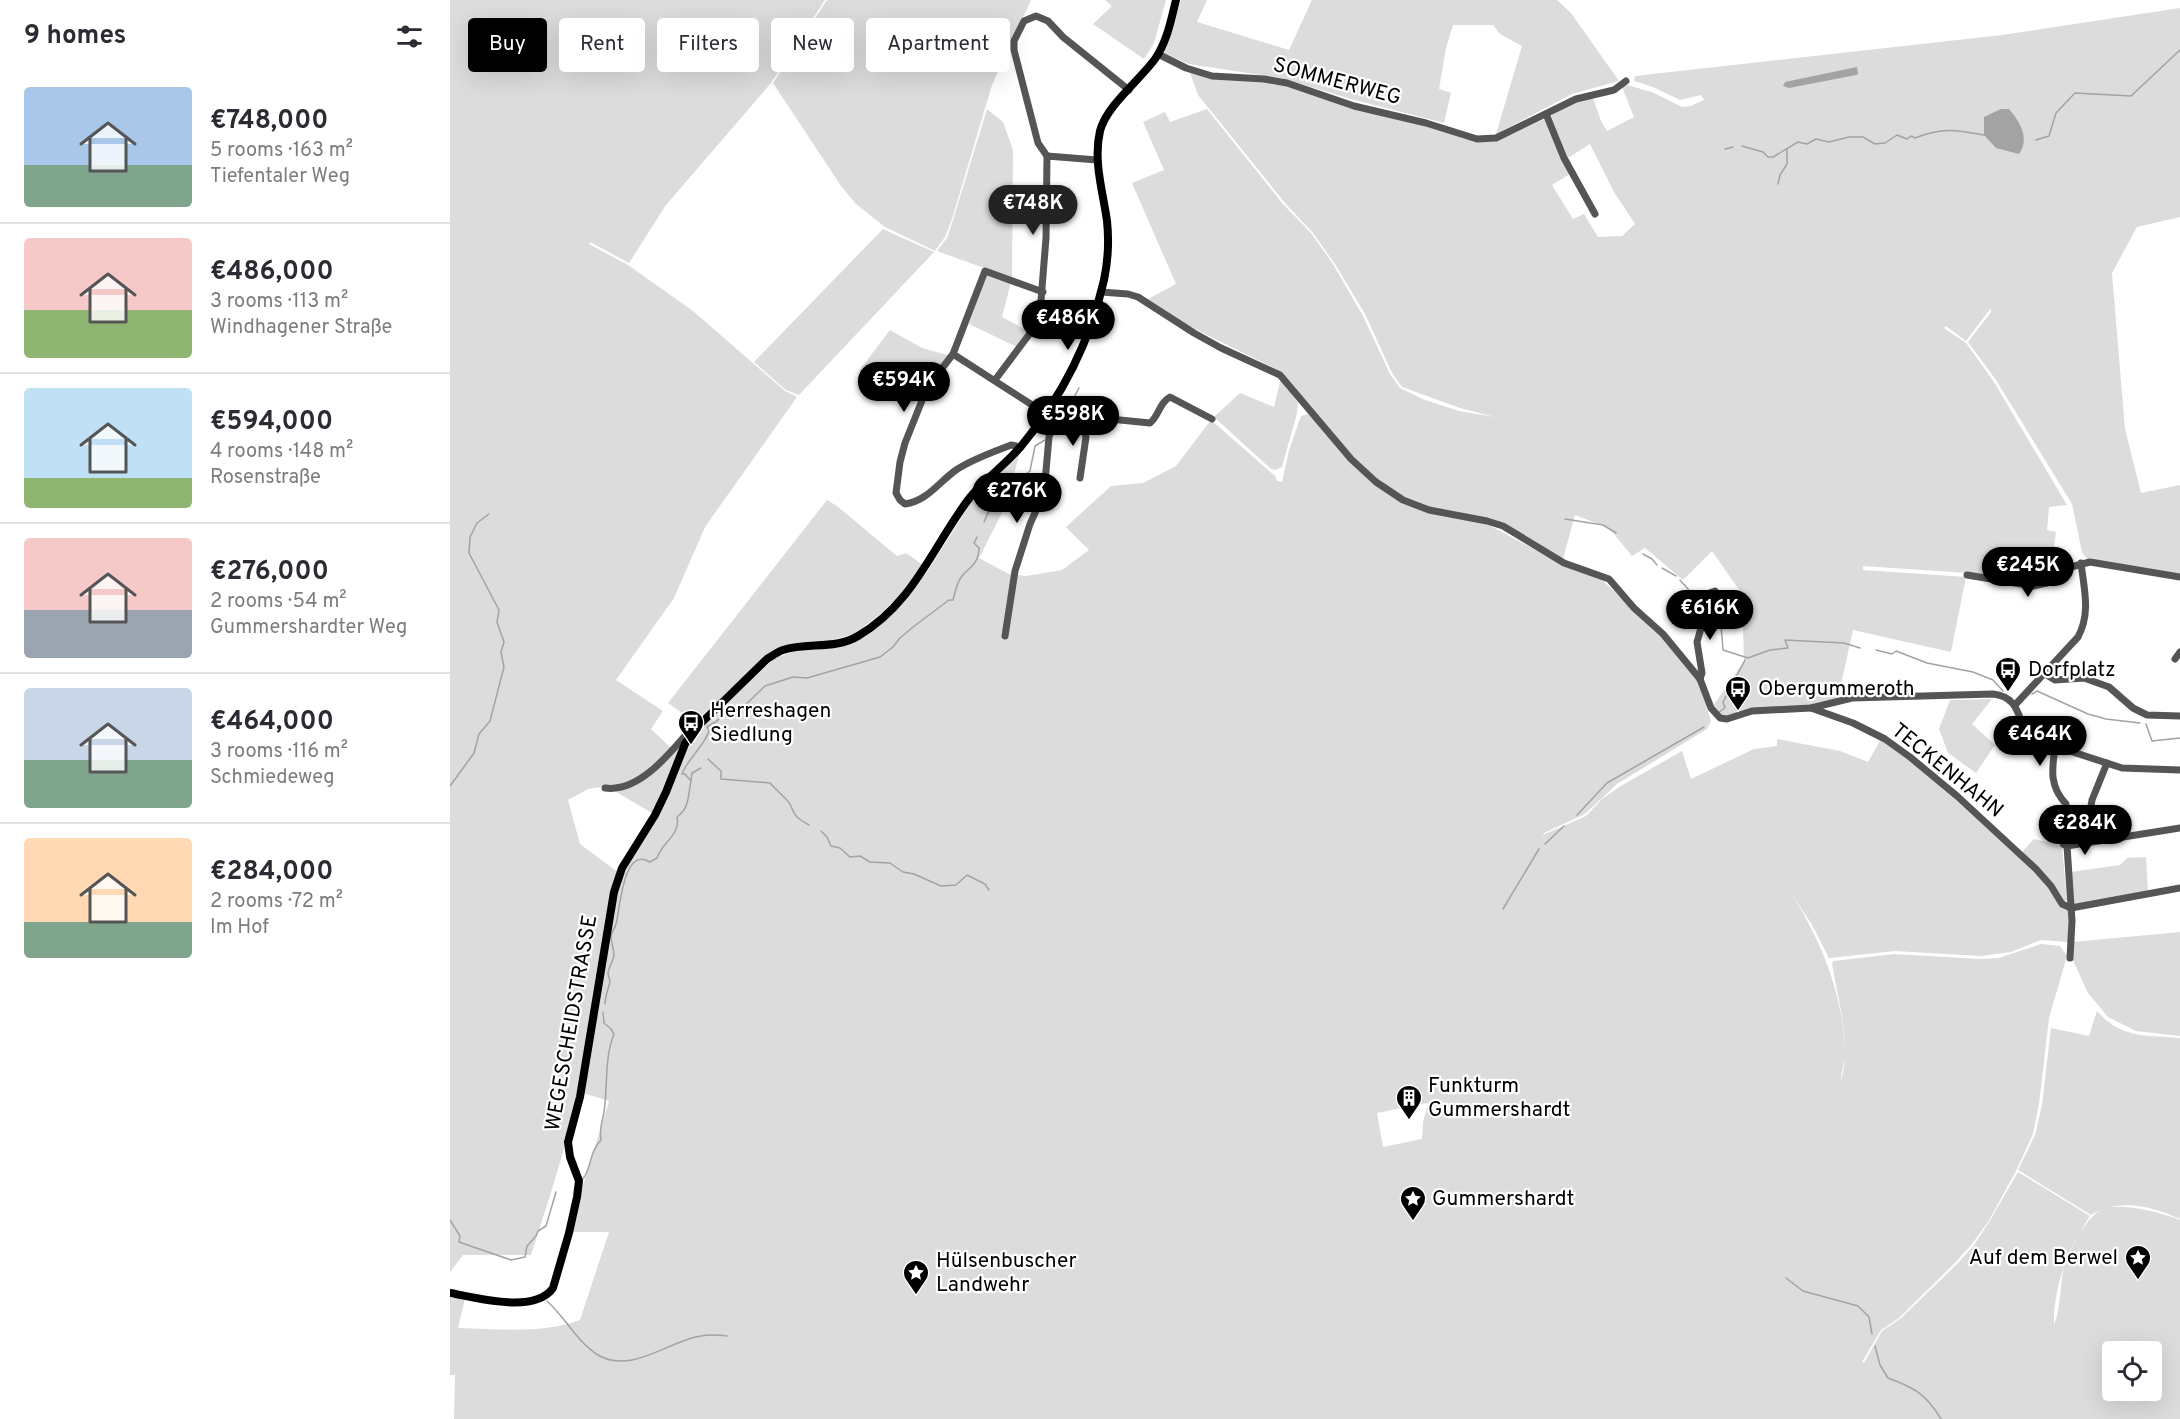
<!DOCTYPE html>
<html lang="en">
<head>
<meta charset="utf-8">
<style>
  :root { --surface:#fff; --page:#f7f7f7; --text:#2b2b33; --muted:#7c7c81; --line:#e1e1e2; --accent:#000 }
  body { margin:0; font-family:Overpass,sans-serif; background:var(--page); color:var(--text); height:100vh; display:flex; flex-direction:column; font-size:22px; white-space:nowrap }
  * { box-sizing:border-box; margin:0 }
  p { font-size:20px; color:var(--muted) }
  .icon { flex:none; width:33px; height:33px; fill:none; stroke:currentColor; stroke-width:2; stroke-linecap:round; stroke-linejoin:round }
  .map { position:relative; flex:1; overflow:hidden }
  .drawer { display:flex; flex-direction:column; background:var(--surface); width:450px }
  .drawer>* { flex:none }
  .banner { position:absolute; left:18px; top:18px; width:570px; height:54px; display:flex; gap:12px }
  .fabs { position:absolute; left:1652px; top:1341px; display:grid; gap:12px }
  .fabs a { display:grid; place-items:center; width:60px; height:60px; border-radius:6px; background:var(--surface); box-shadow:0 6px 24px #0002; font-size:30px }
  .price { position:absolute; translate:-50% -51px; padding:0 14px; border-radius:21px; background:var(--accent); color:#fff; font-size:20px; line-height:39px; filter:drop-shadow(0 2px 3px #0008) }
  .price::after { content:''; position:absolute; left:50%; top:36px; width:18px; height:14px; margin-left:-9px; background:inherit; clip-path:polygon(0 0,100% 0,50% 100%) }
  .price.on { background:#222; color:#fff }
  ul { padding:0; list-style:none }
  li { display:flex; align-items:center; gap:18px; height:150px; padding:0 24px }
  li+li { border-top:2px solid var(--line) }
  li span { display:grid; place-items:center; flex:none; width:168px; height:120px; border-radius:6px; color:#555 }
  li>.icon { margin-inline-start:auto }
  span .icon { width:72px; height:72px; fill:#fffc; stroke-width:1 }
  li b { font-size:26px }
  h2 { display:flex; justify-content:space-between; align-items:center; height:72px; padding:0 24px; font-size:26px }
  .chip { padding:0 21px; border-radius:6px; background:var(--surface); box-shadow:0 6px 24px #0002; font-size:21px; line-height:54px }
  .chip.on { background:var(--accent); color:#fff }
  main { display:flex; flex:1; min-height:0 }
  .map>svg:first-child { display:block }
  .green { fill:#dcdcdc; fill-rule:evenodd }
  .water { fill:#a3a3a3 }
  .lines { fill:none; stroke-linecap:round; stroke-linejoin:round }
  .stream { stroke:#a3a3a3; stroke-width:1.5 }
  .minor { stroke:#555; stroke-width:7 }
  .major { stroke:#000; stroke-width:8 }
  .labels { text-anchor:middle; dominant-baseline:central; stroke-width:4.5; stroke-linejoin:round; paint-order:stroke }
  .street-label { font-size:21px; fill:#000; stroke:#fff }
  .poi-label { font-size:21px; fill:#000; stroke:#fff; text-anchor:start }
</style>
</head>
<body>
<main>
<section class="drawer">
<h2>9 homes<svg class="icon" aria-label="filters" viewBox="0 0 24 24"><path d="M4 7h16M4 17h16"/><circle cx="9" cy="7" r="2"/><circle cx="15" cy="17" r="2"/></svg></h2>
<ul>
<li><span style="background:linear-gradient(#a9c7e8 65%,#7fa58c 0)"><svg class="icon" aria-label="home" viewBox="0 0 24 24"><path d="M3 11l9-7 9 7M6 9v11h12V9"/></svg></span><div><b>€748,000</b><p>5 rooms · 163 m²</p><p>Tiefentaler Weg</p></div></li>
<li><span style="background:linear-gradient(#f6c9c9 60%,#8fb573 0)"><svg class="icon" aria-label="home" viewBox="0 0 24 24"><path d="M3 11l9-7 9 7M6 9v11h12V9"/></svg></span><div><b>€486,000</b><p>3 rooms · 113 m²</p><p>Windhagener Straße</p></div></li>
<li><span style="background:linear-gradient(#bfe0f5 75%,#8fb573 0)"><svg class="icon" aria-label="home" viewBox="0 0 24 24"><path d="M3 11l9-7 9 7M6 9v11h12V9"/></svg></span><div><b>€594,000</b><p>4 rooms · 148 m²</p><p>Rosenstraße</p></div></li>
<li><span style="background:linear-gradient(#f6c9c9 60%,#9aa5b1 0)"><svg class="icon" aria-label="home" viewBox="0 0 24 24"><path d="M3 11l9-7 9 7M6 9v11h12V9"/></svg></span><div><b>€276,000</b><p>2 rooms · 54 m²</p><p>Gummershardter Weg</p></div></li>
<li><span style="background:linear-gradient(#c9d6e8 60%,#7fa58c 0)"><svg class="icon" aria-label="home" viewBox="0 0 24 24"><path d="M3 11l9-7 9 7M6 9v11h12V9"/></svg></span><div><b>€464,000</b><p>3 rooms · 116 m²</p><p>Schmiedeweg</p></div></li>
<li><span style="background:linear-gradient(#ffd9b3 70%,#7fa58c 0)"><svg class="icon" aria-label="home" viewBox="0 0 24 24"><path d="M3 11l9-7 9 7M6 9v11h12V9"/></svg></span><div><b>€284,000</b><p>2 rooms · 72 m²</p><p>Im Hof</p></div></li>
</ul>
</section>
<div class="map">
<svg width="1730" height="1419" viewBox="0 0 1730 1419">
  <rect width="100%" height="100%" fill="#fff"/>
  <g class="green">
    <path d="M 0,0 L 375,0 L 321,83 L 216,205 L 179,263 L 140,242 L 139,244 L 178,265 L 243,311 L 335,391 L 347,397 L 255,527 L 224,598 L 166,680 L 213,711 L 201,729 L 221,748 L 232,744 L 202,813 L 156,786 L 138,789 L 118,800 L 130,844 L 169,873 C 158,938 148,1005 134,1071 C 120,1133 101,1194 81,1255 L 13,1255 L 0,1272 Z"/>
    <path d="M 377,0 L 581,0 L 542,85 L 502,219 L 495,237 L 485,251 L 435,227 L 406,204 L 391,186 L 323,83 Z"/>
    <path d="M 655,0 L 716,0 L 704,43 L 694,59 L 643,24 L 662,6 Z"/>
    <path d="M 731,0 L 757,0 L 747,22 L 839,50 L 862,0 L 1107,0 L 1121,13 L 1169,81 L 1122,94 L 1046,134 L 1072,46 L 1050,34 L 1043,25 L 1003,25 L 996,48 L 989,89 L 1001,93 L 994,123 L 901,99 L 831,78 L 739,64 L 714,53 Z"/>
    <path d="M 1730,8 L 1730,217 L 1687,227 L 1662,273 L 1675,429 L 1691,493 L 1730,485 L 1730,575 L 1637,559 L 1632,552 L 1622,504 L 1546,380 L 1518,342 L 1541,312 L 1541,308 L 1516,341 L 1496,326 L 1494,328 L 1516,343 L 1544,382 L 1617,505 L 1599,507 L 1597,530 L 1606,532 L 1600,573 L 1585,583 L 1517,573 L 1413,566 L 1413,570 L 1516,577 L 1501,652 L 1403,630 L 1388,698 L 1355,706 L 1299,709 L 1277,716 L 1269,714 L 1263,706 L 1294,661 L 1292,594 L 1262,551 L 1233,580 L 1195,548 L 1182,556 L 1159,528 L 1125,515 L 1113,559 L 1054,525 L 974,506 L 952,496 L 928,480 L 903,457 L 832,372 L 737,325 L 698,299 L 726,284 L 682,183 L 714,170 L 693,122 L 715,112 L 720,122 L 757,109 L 833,204 L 861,233 L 883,264 L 913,316 L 940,374 L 950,388 L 975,400 L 1009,411 L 1045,417 L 1010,408 L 952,387 L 942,373 L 915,314 L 885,264 L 863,233 L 835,203 L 748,95 L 739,70 L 825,82 L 976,124 L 1015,139 L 1043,142 L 1095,119 L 1120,174 L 1102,185 L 1123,219 L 1134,214 L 1148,237 L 1172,236 L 1185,224 L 1164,192 L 1140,144 L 1118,158 L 1100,116 L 1128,101 L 1143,98 L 1151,121 L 1157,131 L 1184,117 L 1172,87 L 1178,85 L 1204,93 L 1232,107 L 1241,106 L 1254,100 L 1251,95 L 1230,100 L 1203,87 L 1184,81 L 1185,76 L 1552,35 Z"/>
    <path d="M 537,109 L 553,122 L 563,150 L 562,278 L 487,251 L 497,238 L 503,220 Z"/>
    <path d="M 433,229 L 484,252 L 349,395 L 336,390 L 304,362 Z"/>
    <path d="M 536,274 L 561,282 L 552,317 L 578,331 L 567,347 L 519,324 Z"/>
    <path d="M 440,330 L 472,348 L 501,356 L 468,401 L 463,404 L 409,371 Z"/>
    <path d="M 831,378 L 848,403 L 847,413 L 832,467 L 825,470 L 821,469 L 764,417 L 790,393 L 824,407 Z"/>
    <path d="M 858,414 L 869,424 L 899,461 L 922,483 L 954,504 L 979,513 L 1035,523 L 1108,562 L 1150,578 L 1211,636 L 1247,678 L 1261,721 L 1257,729 L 1167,784 L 1135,814 L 1094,833 L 1093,837 L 1095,834 L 1136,816 L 1152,799 L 1169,787 L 1232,751 L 1241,779 L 1304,749 L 1327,746 L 1327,739 L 1390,751 L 1418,762 L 1431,739 L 1459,759 L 1585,870 L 1599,888 L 1609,906 L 1619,910 L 1618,942 L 1591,940 L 1561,952 L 1531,956 L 1445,951 L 1379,958 L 1361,923 L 1342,895 C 1371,940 1393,995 1395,1049 C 1396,1060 1391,1071 1391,1081 C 1402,1042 1388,1003 1382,963 L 1384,961 L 1444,954 L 1530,959 L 1549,958 L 1591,944 L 1610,946 L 1617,956 L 1599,1018 L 1589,1104 L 1583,1134 L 1566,1171 L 1538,1222 L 1522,1244 L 1504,1264 L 1449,1318 L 1431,1330 L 1412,1362 L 1414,1363 L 1432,1331 L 1450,1319 L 1506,1265 L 1524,1245 L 1539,1222 L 1568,1172 L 1640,1216 C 1619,1248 1603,1286 1604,1325 C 1612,1305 1609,1281 1616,1261 C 1621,1246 1638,1215 1653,1209 C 1670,1202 1714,1213 1730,1220 L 1730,1419 L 4,1419 L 5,1375 L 0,1375 L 0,1298 L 15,1298 L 8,1328 C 48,1329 92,1334 130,1320 L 159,1232 L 122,1232 L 130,1195 L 159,1101 L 133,1093 L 163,909 L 171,874 L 248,729 L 325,658 L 348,650 L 381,648 L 407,641 L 438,618 L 477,572 L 522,501 L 570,452 L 555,507 L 529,558 L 559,574 L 576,576 L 612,570 L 639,550 L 616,527 L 661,486 L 693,483 L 726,466 L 761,420 L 825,476 L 827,481 L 832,482 L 839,450 L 851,416 ZM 978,1103 L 973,1122 L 972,1139 L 933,1147 L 927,1113 ZM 1662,1352 L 1701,1352 L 1701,1390 L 1662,1390 Z"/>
    <path d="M 377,500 L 387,506 L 447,556 L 456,553 L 473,565 L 456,589 L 433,612 L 404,634 L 381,640 L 344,644 L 280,690 L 245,722 L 218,703 Z"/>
    <path d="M 1542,699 L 1522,724 L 1545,745 L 1526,773 L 1498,753 L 1489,729 L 1500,700 Z"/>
    <path d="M 1584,839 L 1606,844 L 1612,847 L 1617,900 L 1615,902 L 1613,902 L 1572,852 Z"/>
    <path d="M 1696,857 L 1698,891 L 1623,905 L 1621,872 L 1670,865 L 1677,858 Z"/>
    <path d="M 1730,932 L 1730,1036 L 1686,1031 L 1658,1017 L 1638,993 L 1622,958 L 1623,942 Z"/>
    <path d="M 1647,1011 C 1671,1039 1697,1035 1730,1038 L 1730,1219 C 1701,1206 1670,1198 1641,1215 L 1568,1170 L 1585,1135 L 1592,1105 L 1601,1028 L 1639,1036 Z"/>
  </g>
  <g class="water">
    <path d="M 1407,67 L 1408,74 L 1406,75 L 1339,88 L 1333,86 L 1335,82 Z"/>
    <path d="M 1551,109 L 1559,109 C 1570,122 1580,138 1569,154 L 1546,148 L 1534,135 L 1534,117 Z"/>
  </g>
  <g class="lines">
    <g class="stream">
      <path d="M 1586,140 L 1599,136 L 1606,113 L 1625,93 L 1681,96 L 1730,50"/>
      <path d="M 1292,146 L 1313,152 L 1318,157 L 1323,157 L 1348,142 L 1357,144 L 1366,139 L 1379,142 L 1399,137 L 1413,137 L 1425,144 L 1435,143 L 1447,135 L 1457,139 L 1461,136 L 1465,138 C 1492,127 1507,130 1534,135"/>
      <path d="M 1275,149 L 1283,147"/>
      <path d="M 1328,184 L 1330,175 L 1337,164 L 1337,149"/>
      <path d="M 615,414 L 629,388"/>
      <path d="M 603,435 L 610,427 L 612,422"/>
      <path d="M 1115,519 L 1153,525 L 1166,533"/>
      <path d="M 534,522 L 538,513 L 555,496 L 556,490 L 569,477 L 574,476 L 580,471 L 585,446 L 595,440"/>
      <path d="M 1193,554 L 1202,559 L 1207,565"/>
      <path d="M 1212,568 L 1226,576"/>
      <path d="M 1230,580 L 1245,597"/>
      <path d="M 1257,616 L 1259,623 L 1266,621 L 1271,625 L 1273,650 L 1298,658 L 1320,650 L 1338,648 L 1335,640 L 1394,643 L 1410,648"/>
      <path d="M 1426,650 L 1442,654 L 1446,651 L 1477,663 L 1523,672 L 1543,680 L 1553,691"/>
      <path d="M 1582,694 L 1587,691 L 1638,714 L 1656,719 L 1690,723"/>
      <path d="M 1269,712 L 1275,708 L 1273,702 L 1295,660"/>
      <path d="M 1696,724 L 1702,741 L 1730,738"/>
      <path d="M 258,759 L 271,771 L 271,779 L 320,783 C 324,788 338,800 340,804 C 345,816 346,818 359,825"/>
      <path d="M 241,780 L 242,773 L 251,768"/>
      <path d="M 0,786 L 24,753 L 29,734 L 40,721 L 54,667 L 51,652 L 54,642 L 47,622 L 49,610 L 19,553 L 20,537 L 27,523 L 39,514"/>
      <path d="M 1127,815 L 1157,783 L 1254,727"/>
      <path d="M 371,831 L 377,837 L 381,846 L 390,848 L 400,857 L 410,856 L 420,862 L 440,863 L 453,872 L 464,874 L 491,886 L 506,885 L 517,875 L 535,884 L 539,890"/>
      <path d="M 1095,844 L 1114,826"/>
      <path d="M 1053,909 L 1089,849"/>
      <path d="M 155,1004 C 155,996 158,990 160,982 C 160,979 158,976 158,973 C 159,967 163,961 164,955 C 164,949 161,943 161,937 C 161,932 165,929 166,924 C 170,910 173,845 200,862 L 207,858 C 212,842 231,835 227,817 C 240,808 238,794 241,781 L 235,774 L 232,774 C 238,758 253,748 259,731 L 257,727 L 267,721 L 274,713 L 288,712 L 315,686 L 343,677 L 357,678 L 430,657 L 443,647 L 450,638 L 463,627 L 499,600 L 503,600 C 505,592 507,582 512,576 C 520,567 529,563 529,548 L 524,543 L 527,537"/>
      <path d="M 133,1179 C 142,1167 139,1152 151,1140 C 149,1130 152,1122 154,1112 C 158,1086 154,1059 164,1034 L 161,1029 L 154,1023 L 153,1012"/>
      <path d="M 0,1220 L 10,1236 L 9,1242 L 61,1260 L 75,1257 L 77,1246 L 86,1236 L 88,1231 L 96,1226 L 106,1192"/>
      <path d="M 1336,1278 L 1353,1291 L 1408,1306 L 1419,1317 L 1422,1334"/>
      <path d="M 97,1301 C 115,1317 127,1342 148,1355 C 177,1372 209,1349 236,1340 C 249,1335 262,1334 277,1336"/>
      <path d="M 1425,1346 L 1430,1365 L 1438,1378 C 1465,1388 1476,1394 1491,1419"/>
    </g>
    <g class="minor">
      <path d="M 708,54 L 736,68 L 762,76 L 814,79 L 837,83 L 904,106 L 976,123 L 1027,139 L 1046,138 L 1126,99 L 1164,90 L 1176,81"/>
      <path d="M 1096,114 L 1114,158 L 1145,214"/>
      <path d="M 597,156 L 588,143 L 564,50 L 564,41 L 574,21 L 586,16 L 598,21 L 613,37 L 679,90"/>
      <path d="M 651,292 L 678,294 L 688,297 L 744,333 L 771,348 L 830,375 L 901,459 L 926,482 L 953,500 L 979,510 L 1037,521 L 1053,526 L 1114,563 L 1159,579 L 1184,608 L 1213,634 L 1250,679 L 1261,708 L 1270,718 L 1277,719 L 1302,711 L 1361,708 L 1402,698 L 1543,694 C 1576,698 1564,728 1586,740 L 1672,768 L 1730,770"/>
      <path d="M 503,354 L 604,419 L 630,416 L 700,423 C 709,416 709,403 720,397 L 762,419"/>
      <path d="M 545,380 L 581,332 L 590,313 L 596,238 L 597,156 L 647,160"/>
      <path d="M 630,416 L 636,437 L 630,478"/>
      <path d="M 571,447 L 561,445 C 543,452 522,459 506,470 C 489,482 477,501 455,504 L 450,500 L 446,493 L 450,462 L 455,443 L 477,388 L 503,354 L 535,271 L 593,292"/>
      <path d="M 1517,575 L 1583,586 L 1597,583 L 1613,569 L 1640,562 L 1730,577"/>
      <path d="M 555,636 L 565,571 L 580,524 L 594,493 L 599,437 L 604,419"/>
      <path d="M 1725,659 L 1730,652"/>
      <path d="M 1595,674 L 1605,680 L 1634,678 L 1659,687 L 1683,708 L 1697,715 L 1730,716"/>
      <path d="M 1250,679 L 1252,673 L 1247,642 L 1251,628 L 1250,601 L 1252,596 L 1265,591"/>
      <path d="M 1565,705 L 1628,637 C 1641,613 1634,589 1631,563"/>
      <path d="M 1361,708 L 1403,723 L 1435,739 L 1460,757 L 1507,796 L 1586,869 L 1601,886 L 1612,904 L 1621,908 L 1730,888"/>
      <path d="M 1605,747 C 1602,769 1599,786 1616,804 L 1613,844 L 1617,846 L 1730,828"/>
      <path d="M 155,788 C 189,793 220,753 240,730 L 245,729"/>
      <path d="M 1620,958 L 1622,921 L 1617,846 L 1625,832 L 1639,818 L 1642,800 L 1657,763"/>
    </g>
    <path class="major" d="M 0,1293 C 27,1298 85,1314 103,1288 L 119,1233 L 127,1197 L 129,1181 L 120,1157 L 118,1142 L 130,1097 L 164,892 L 172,868 L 205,815 L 216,792 L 235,744 L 245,729 L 317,659 C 322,656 327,652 333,650 C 357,642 385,650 408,636 C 463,604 482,548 518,500 C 533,480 556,465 572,445 C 612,397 640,341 654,280 C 658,261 659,240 657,221 C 653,192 643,161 650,131 C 657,105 689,81 705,59 C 717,42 721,20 726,0"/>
  </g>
  <defs>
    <symbol id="bus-pin" viewBox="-11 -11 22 30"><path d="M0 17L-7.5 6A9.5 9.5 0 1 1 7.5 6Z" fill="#000" stroke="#fff"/><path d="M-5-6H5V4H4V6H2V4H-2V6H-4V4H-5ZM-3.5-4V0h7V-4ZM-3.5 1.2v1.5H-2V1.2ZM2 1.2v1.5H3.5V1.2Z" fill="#fff"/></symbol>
    <symbol id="building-pin" viewBox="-11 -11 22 30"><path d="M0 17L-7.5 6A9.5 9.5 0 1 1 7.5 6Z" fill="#000" stroke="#fff"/><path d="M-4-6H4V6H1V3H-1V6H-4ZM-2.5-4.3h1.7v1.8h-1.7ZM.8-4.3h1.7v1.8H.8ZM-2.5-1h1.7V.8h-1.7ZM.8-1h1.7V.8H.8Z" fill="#fff"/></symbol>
    <symbol id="sight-pin" viewBox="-11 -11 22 30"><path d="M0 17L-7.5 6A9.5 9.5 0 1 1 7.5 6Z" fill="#000" stroke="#fff"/><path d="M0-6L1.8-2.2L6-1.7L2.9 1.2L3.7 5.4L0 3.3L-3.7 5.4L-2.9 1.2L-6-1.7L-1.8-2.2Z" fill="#fff"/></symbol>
  </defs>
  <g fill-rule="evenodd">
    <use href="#bus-pin" x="1543" y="655" width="30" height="40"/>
    <use href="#bus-pin" x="1273" y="674" width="30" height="40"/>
    <use href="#bus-pin" x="226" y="708" width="30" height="40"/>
    <use href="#building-pin" x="944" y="1083" width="30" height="40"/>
    <use href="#sight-pin" x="948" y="1184" width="30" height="40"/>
    <use href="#sight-pin" x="1673" y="1243" width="30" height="40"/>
    <use href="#sight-pin" x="451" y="1258" width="30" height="40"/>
  </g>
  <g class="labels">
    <g class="street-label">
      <text transform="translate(887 82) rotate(15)">SOMMERWEG</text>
      <text transform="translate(1497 771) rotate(39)">TECKENHAHN</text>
      <text transform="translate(122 1023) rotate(-80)">WEGESCHEIDSTRASSE</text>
    </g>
    <g class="poi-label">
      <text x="1578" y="670">Dorfplatz</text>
      <text x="1308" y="689">Obergummeroth</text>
      <text x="260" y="711">Herreshagen<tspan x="260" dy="24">Siedlung</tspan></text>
      <text x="978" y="1086">Funkturm<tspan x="978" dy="24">Gummershardt</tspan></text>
      <text x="982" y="1199">Gummershardt</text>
      <text x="1668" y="1258" text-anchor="end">Auf dem Berwel</text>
      <text x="486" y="1261">Hülsenbuscher<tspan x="486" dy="24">Landwehr</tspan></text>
    </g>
  </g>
</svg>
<div class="fabs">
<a><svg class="icon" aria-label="locate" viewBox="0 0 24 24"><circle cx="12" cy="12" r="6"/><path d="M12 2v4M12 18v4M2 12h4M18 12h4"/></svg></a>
</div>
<b class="price on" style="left:583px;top:236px">€748K</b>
<b class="price" style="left:618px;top:351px">€486K</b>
<b class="price" style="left:454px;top:413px">€594K</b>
<b class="price" style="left:623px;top:447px">€598K</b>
<b class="price" style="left:567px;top:524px">€276K</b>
<b class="price" style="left:1578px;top:598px">€245K</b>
<b class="price" style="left:1260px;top:641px">€616K</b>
<b class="price" style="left:1590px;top:767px">€464K</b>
<b class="price" style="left:1635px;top:856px">€284K</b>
<div class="banner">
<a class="chip on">Buy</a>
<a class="chip">Rent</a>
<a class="chip">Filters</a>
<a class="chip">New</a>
<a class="chip">Apartment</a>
</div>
</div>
</main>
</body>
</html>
